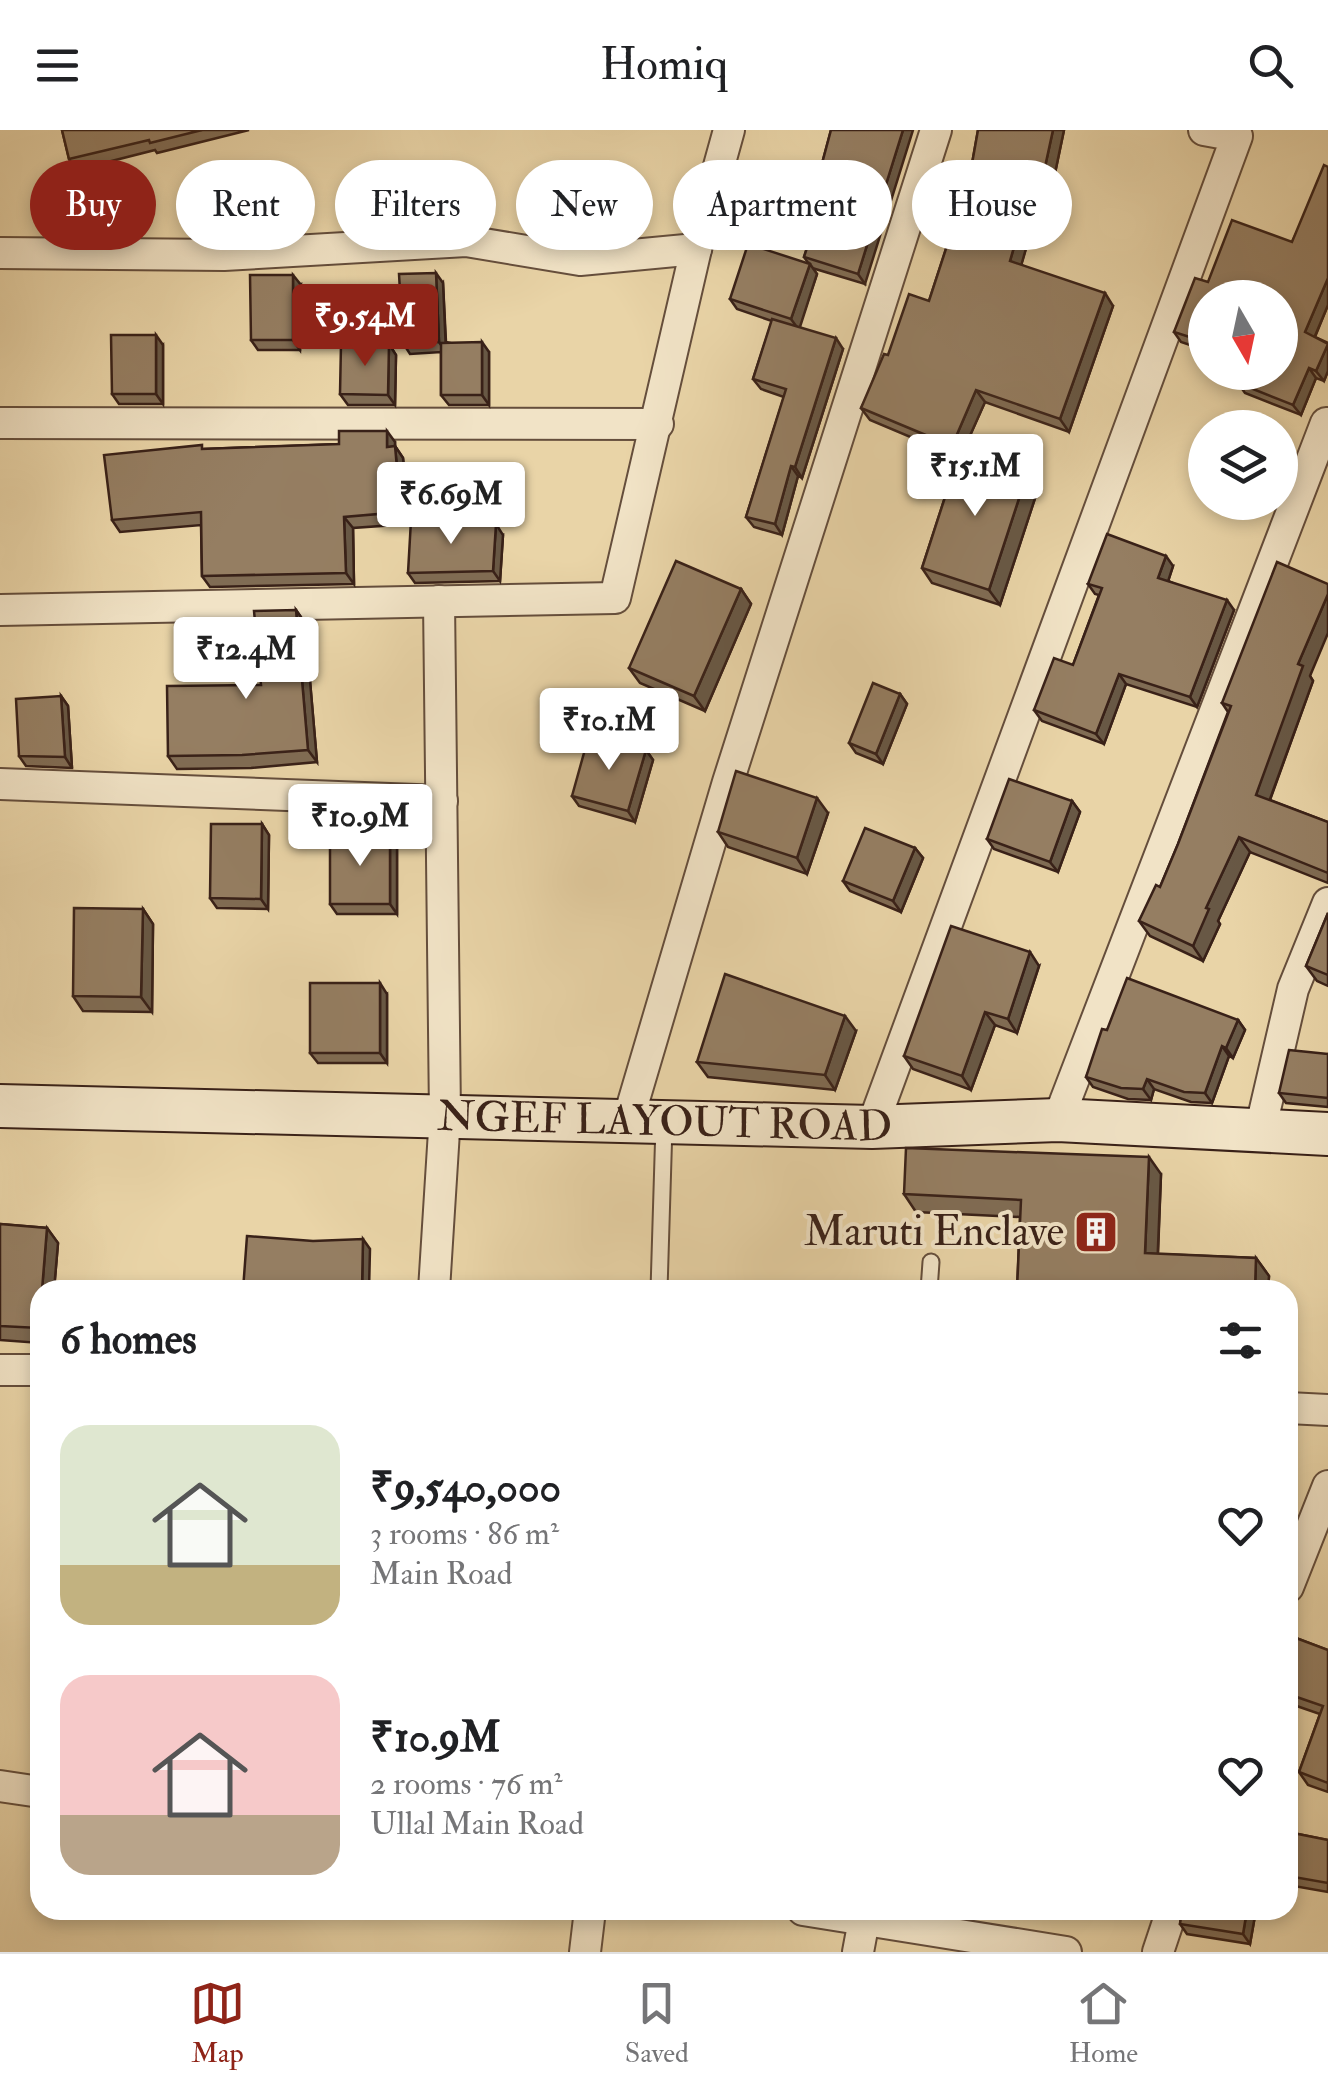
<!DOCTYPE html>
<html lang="en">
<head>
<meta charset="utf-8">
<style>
  :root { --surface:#fff; --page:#f2f2f2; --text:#202124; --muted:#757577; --line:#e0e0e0; --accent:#8f2418 }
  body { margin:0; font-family:"IM FELL Double Pica",serif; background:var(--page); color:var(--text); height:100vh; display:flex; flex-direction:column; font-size:38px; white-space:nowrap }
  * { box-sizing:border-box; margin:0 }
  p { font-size:32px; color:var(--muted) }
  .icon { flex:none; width:55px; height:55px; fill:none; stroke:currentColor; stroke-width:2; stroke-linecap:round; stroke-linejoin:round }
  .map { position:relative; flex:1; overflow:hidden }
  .drawer { position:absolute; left:30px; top:1150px; width:1268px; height:640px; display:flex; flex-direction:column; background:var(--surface); border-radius:30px; box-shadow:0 5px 15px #0003 }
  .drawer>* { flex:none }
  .guide { position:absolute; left:30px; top:30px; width:1270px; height:90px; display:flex; gap:20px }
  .needle { width:65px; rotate:171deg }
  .tools { position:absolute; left:1188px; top:150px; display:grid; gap:20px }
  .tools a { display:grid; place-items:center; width:110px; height:110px; border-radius:50%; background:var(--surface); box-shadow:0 5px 15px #0003; font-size:50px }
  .price { position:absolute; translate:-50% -85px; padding:0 22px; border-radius:10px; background:#fff; color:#222; font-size:32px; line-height:65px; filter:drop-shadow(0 2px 5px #0008) }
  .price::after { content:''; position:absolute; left:50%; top:60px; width:30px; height:22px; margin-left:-15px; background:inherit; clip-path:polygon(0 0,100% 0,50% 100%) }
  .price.active { background:var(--accent); color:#fff }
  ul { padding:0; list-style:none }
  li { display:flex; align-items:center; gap:30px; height:250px; padding:0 30px }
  li span { display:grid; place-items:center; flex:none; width:280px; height:200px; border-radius:30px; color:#555 }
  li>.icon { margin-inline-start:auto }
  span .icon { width:120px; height:120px; fill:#fffc; stroke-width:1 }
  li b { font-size:42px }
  h2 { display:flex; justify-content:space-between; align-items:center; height:120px; padding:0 30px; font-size:42px }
  .tag { padding:0 35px; border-radius:45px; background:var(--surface); box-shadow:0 5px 15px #0003; font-size:35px; line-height:90px }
  .tag.active { background:var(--accent); color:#fff }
  header { display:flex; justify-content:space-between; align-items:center; height:130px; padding:0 30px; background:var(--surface); font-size:45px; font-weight:600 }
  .menu { display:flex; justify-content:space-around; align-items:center; height:140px; border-top:2px solid var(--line); background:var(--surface); font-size:28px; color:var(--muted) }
  .menu a { display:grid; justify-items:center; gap:5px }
  .menu .active { color:var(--accent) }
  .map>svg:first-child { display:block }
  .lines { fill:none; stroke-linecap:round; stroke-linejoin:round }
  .lane-casing { stroke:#654e3c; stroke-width:19 }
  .street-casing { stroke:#654e3c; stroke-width:34 }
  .secondary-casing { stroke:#392118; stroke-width:46 }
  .lane { stroke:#f1e3c6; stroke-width:15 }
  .street { stroke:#f1e3c6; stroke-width:30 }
  .secondary { stroke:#f1e3c6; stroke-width:42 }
  .wall { fill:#806c54; stroke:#392118; stroke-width:2.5 }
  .shaded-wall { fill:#685845; stroke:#392118; stroke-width:2.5 }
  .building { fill:#957e62; stroke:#392118; stroke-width:2.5 }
  .labels { text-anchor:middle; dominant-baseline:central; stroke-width:8; stroke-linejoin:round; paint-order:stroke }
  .street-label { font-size:42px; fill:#392118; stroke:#f1e3c6 }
  .poi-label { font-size:42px; fill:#392118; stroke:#f1e3c6; text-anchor:end }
</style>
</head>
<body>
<header><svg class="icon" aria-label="menu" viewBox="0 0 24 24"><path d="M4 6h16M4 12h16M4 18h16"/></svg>Homiq<svg class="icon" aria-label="search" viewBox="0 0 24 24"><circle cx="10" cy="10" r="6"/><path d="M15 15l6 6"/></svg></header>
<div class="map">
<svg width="1328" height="1822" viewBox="0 0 1328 1822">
  <rect width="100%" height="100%" fill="#e9d4a7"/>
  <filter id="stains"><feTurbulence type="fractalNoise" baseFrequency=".002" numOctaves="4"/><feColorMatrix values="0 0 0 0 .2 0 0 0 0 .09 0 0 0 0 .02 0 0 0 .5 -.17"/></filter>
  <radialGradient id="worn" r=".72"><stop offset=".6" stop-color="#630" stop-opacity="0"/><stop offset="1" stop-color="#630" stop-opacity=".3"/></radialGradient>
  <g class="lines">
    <defs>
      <g id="lane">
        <path d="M 659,1160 L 664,995"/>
        <path d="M 929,1160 L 931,1132"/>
      </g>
      <g id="street">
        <path d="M 0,123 L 224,125 L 466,111 L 580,130 L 696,119"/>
        <path d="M 0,293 L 658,294"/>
        <path d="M 0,480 L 615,468 L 696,119 L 729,0"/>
        <path d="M 0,654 L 442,671"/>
        <path d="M 628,990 L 728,652 L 936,0"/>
        <path d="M 1058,990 L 1326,293 L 1328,293"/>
        <path d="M 872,997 L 1237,6 L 1204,0"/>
        <path d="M 1260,1001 L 1293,859 L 1328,773"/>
        <path d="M 434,1160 L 445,985 L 439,471"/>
        <path d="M 0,1240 L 40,1240"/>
        <path d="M 1288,1278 L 1328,1280"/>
        <path d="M 1288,1457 L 1328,1356"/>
        <path d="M 0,1656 L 40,1662"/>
        <path d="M 803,1780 L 1066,1822"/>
        <path d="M 585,1822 L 590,1780"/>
        <path d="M 858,1822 L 864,1790"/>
        <path d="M 1158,1822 L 1172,1780"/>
      </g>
      <g id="secondary">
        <path id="s1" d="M 0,976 L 872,997 L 1058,990 L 1328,1004"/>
      </g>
    </defs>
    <use href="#lane" class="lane-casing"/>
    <use href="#street" class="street-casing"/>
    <use href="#secondary" class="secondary-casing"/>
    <use href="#lane" class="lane"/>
    <use href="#street" class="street"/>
    <use href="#secondary" class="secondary"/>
  </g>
  <g class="wall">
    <path d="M 62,0 L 249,0 L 157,23 L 155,20 L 76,40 L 69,29 Z"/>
    <path d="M 831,0 L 865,154 L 812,138 L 817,144 L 799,197 L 843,219 L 802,348 L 798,346 L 782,405 L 754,397 L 746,387 L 784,267 L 761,259 L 753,249 L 772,191 L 737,179 L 730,169 L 809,134 L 804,127 L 829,52 L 820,41 Z"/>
    <path d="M 978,0 L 1064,0 L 1049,72 L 1040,70 L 1021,135 L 1113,176 L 1069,302 L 985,272 L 964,319 L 1028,341 L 1039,356 L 1000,475 L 932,453 L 922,438 L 958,327 L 870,290 L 861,278 L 888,225 L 929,171 L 970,45 Z"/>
    <path d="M 1328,37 L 1328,175 L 1315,207 L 1328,213 L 1328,241 L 1324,251 L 1316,248 L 1301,285 L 1245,263 L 1238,253 L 1280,242 L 1205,168 L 1205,220 L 1181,212 L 1174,202 L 1208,152 L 1292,112 Z"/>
    <path d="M 443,153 L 446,212 L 489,222 L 489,275 L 449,275 L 441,265 L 441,222 L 410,224 L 403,213 Z"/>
    <path d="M 301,155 L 300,220 L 258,220 L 251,210 Z"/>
    <path d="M 389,214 L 396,225 L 395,275 L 348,275 L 340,264 Z"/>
    <path d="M 163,215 L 163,274 L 119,274 L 112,264 Z"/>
    <path d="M 395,312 L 395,316 L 403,328 L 409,394 L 353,398 L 354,454 L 210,457 L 202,446 L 201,395 L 120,402 L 112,390 L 204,319 Z"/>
    <path d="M 503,405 L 500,451 L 415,453 L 408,443 Z"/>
    <path d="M 1173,436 L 1168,451 L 1234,480 L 1197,577 L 1126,554 L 1104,614 L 1042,591 L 1034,580 L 1073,535 L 1099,465 L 1095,464 L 1088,454 Z"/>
    <path d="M 741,459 L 751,474 L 705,581 L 640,553 L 629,538 Z"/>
    <path d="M 296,480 L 305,493 L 317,632 L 251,638 L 177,639 L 168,626 L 261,555 Z"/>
    <path d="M 1310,546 L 1313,551 L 1270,670 L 1328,692 L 1328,753 L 1250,722 L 1218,791 L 1220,794 L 1203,831 L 1150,806 L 1139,791 L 1160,757 L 1178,714 L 1228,582 L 1222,573 Z"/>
    <path d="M 900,564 L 907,574 L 883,634 L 856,623 L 849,613 Z"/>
    <path d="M 61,566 L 68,576 L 72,638 L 26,636 L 19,626 Z"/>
    <path d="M 646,620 L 653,630 L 635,692 L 579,676 L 572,666 Z"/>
    <path d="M 1072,671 L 1080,682 L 1058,742 L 994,719 L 987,709 Z"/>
    <path d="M 828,683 L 807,744 L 728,717 L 718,702 Z"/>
    <path d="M 262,694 L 269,705 L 268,779 L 217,778 L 210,768 Z"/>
    <path d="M 390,703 L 397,713 L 397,784 L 337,784 L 330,774 Z"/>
    <path d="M 915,718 L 923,728 L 901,782 L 850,761 L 843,751 Z"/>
    <path d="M 143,779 L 153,794 L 152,882 L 83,881 L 73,866 Z"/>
    <path d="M 1328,783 L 1328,856 L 1317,851 L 1306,836 Z"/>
    <path d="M 1039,836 L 1017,903 L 995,895 L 971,960 L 913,939 L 904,926 Z"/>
    <path d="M 387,864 L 387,933 L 318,933 L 310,923 Z"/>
    <path d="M 1238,890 L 1245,900 L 1233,928 L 1229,926 L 1212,973 L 1191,972 L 1154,959 L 1151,970 L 1128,969 L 1093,957 L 1086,947 L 1107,900 Z"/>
    <path d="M 856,901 L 835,960 L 708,947 L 697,932 Z"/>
    <path d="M 1328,924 L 1328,977 L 1286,973 L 1279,963 Z"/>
    <path d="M 1161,1044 L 1158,1124 L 1256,1128 L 1269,1146 L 1268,1160 L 1017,1160 L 1020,1087 L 916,1082 L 904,1064 Z"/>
    <path d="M 0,1094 L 47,1098 L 58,1113 L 54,1160 L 40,1160 L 40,1213 L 0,1210 Z"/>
    <path d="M 1288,1505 L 1328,1520 L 1328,1662 L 1308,1655 L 1299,1642 L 1320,1584 L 1288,1573 Z"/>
    <path d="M 1288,1702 L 1328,1710 L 1328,1762 L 1288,1755 Z"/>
    <path d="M 1182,1780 L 1256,1780 L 1250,1814 L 1187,1804 L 1180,1794 Z"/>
  </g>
  <g class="shaded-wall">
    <path d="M 903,0 L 913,0 L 865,154 L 858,144 Z"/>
    <path d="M 1053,0 L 1064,0 L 1049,72 L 1040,60 Z"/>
    <path d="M 1031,58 L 1040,70 L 1019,143 L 1010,131 Z"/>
    <path d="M 810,134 L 817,144 L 799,200 L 791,189 Z"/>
    <path d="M 436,143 L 443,153 L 446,222 L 439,212 Z"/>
    <path d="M 293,145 L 301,155 L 300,220 L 293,210 Z"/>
    <path d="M 1328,148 L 1328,175 L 1312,213 L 1305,202 Z"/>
    <path d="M 1105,163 L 1113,176 L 1069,302 L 1060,289 Z"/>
    <path d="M 156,205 L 163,215 L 163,274 L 156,264 Z"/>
    <path d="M 836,208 L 843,219 L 802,348 L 795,337 Z"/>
    <path d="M 482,212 L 489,222 L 489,275 L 482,265 Z"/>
    <path d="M 389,214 L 396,225 L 395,275 L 388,265 Z"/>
    <path d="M 1328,214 L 1328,241 L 1324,251 L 1316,241 Z"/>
    <path d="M 1309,238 L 1316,248 L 1301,285 L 1293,275 Z"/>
    <path d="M 976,260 L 985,272 L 960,328 L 952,316 Z"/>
    <path d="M 387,301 L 395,312 L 395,328 L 387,317 Z"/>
    <path d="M 395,316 L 403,328 L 409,394 L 401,382 Z"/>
    <path d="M 791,336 L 798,346 L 782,405 L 775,394 Z"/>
    <path d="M 1028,341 L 1039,356 L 1000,475 L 989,460 Z"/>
    <path d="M 344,387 L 353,398 L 354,454 L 346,443 Z"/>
    <path d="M 496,394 L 503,405 L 500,451 L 493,441 Z"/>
    <path d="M 1166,426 L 1173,436 L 1166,458 L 1158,448 Z"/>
    <path d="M 741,459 L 751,474 L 705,581 L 694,566 Z"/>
    <path d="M 1328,464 L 1328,503 L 1310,546 L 1313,551 L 1266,680 L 1256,665 L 1298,534 Z"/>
    <path d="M 1227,470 L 1234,480 L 1197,577 L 1190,567 Z"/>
    <path d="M 296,480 L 305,493 L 317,632 L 308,620 Z"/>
    <path d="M 1119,544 L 1126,554 L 1104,614 L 1096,604 Z"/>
    <path d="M 900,564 L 907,574 L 883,634 L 876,624 Z"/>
    <path d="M 61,566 L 68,576 L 72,638 L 65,627 Z"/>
    <path d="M 646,620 L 653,630 L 635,692 L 628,681 Z"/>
    <path d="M 817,668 L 828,683 L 807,744 L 797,728 Z"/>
    <path d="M 1072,671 L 1080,682 L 1058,742 L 1050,732 Z"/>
    <path d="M 262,694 L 269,705 L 268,779 L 261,769 Z"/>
    <path d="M 390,703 L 397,713 L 397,784 L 390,774 Z"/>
    <path d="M 1239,707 L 1250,722 L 1218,791 L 1220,794 L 1203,831 L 1193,816 L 1206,778 Z"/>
    <path d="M 915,718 L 923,728 L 901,782 L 893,771 Z"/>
    <path d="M 143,779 L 153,794 L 152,882 L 141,867 Z"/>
    <path d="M 1030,822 L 1039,836 L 1017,903 L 1008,889 Z"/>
    <path d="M 380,853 L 387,864 L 387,933 L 380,923 Z"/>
    <path d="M 985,882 L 995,895 L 971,960 L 962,946 Z"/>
    <path d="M 845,886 L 856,901 L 835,960 L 825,945 Z"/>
    <path d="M 1238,890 L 1245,900 L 1233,928 L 1226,918 Z"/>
    <path d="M 1222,916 L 1229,926 L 1212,973 L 1205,963 Z"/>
    <path d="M 1147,949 L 1154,959 L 1151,970 L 1143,959 Z"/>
    <path d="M 1149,1027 L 1161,1044 L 1157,1141 L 1145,1123 Z"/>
    <path d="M 47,1098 L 58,1113 L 54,1160 L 42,1160 Z"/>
    <path d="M 363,1109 L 370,1119 L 369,1160 L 362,1160 Z"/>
    <path d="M 1256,1128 L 1269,1146 L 1268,1160 L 1255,1160 Z"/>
    <path d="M 1247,1780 L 1256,1780 L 1250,1814 L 1243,1804 Z"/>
  </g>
  <g class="building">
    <path d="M 62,0 L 202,0 L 150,13 L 149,10 L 69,29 Z"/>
    <path d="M 831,0 L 903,0 L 858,144 L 804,127 L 831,44 L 820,41 Z"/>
    <path d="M 978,0 L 1053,0 L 1040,60 L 1031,58 L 1010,131 L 1105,163 L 1060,289 L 976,260 L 952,316 L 861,278 L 884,224 L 888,225 L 909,164 L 929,171 L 970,45 Z"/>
    <path d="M 1324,35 L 1328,37 L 1328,148 L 1305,202 L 1328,214 L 1316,241 L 1309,238 L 1293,275 L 1238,253 L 1242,242 L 1280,242 L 1280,168 L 1205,168 L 1205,212 L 1174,202 L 1195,148 L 1208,152 L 1232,90 L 1292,112 Z"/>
    <path d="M 748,114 L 810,134 L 791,189 L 730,169 Z"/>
    <path d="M 436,143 L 439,212 L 403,213 L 399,144 Z"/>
    <path d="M 250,145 L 293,145 L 293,210 L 251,210 Z"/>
    <path d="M 772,189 L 836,208 L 795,337 L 791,336 L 775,394 L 746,387 L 786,259 L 753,249 Z"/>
    <path d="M 111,205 L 156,205 L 156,264 L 112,264 Z"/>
    <path d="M 482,212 L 482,265 L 441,265 L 441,213 Z"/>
    <path d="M 341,214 L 389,214 L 388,265 L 340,264 Z"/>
    <path d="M 339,301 L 387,301 L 387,317 L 395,316 L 401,382 L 344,387 L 346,443 L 202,446 L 201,382 L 112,390 L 104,325 L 202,315 L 202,319 L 339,314 Z"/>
    <path d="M 961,318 L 1028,341 L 989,460 L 922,438 Z"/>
    <path d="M 411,390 L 496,394 L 493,441 L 408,443 Z"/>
    <path d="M 1107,404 L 1166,426 L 1158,448 L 1227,470 L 1190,567 L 1119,544 L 1096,604 L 1034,580 L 1054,528 L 1073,535 L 1102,458 L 1088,454 Z"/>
    <path d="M 676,431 L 741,459 L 694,566 L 629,538 Z"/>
    <path d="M 1277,432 L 1328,454 L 1328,464 L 1298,534 L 1303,536 L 1256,665 L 1328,692 L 1328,743 L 1239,707 L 1206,778 L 1209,779 L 1193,816 L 1139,791 L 1156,755 L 1160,757 L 1178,714 L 1231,576 L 1222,573 Z"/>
    <path d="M 296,480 L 308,620 L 242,625 L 168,626 L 167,556 L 261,555 L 254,481 Z"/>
    <path d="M 873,553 L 900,564 L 876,624 L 849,613 Z"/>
    <path d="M 61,566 L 65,627 L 19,626 L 16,569 Z"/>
    <path d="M 589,605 L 646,620 L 628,681 L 572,666 Z"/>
    <path d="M 736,641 L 817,668 L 797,728 L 718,702 Z"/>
    <path d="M 1009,649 L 1072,671 L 1050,732 L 987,709 Z"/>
    <path d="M 211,694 L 262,694 L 261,769 L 210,768 Z"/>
    <path d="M 865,698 L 915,718 L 893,771 L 843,751 Z"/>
    <rect x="330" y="703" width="60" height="71"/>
    <path d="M 74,778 L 143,779 L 141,867 L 73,866 Z"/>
    <path d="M 1328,783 L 1328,845 L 1306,836 Z"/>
    <path d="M 951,796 L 1030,822 L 1008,889 L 985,882 L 962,946 L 904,926 Z"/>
    <path d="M 725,844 L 845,886 L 825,945 L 697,932 Z"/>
    <path d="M 1127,848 L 1238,890 L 1226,918 L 1222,916 L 1205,963 L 1184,962 L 1147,949 L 1143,959 L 1121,958 L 1086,947 L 1102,899 L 1107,900 Z"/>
    <rect x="310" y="853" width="70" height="70"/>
    <path d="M 1289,920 L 1328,924 L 1328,968 L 1279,963 Z"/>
    <path d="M 906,1018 L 1149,1027 L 1145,1123 L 1256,1128 L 1255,1160 L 1017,1160 L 1021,1070 L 904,1064 Z"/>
    <path d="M 0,1094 L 47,1098 L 42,1160 L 40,1160 L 39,1198 L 0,1196 Z"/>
    <path d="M 247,1106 L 313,1111 L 363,1109 L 362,1160 L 243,1160 Z"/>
    <path d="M 1288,1505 L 1328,1520 L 1328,1653 L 1299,1642 L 1323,1576 L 1288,1564 Z"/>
    <path d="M 1288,1702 L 1328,1710 L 1328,1753 L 1288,1746 Z"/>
    <path d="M 1182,1780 L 1247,1780 L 1243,1804 L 1180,1794 Z"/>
  </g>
  <defs>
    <symbol id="building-square" viewBox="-11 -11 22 22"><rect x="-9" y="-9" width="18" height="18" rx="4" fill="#8f2418" stroke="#f1e3c6"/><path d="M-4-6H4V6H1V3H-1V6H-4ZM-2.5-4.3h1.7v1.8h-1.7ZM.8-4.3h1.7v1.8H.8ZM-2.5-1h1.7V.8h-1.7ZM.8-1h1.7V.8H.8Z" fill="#fff"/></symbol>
  </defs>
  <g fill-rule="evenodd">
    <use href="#building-square" x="1071" y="1077" width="50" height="50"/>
  </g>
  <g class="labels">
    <g class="street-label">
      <text stroke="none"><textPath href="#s1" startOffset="665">NGEF LAYOUT ROAD</textPath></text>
    </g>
    <g class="poi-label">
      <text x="1064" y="1102">Maruti Enclave</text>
    </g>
  </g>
  <rect width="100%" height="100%" filter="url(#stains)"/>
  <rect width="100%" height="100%" fill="url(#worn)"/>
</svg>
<div class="tools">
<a><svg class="needle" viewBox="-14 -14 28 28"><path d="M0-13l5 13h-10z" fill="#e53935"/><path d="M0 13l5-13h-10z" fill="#757577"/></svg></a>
<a><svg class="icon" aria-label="layers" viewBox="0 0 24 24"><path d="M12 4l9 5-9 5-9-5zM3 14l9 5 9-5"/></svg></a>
</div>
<b class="price active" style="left:365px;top:239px">₹9.54M</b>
<b class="price" style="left:975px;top:389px">₹15.1M</b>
<b class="price" style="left:451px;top:417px">₹6.69M</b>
<b class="price" style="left:246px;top:572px">₹12.4M</b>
<b class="price" style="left:609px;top:643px">₹10.1M</b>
<b class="price" style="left:360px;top:739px">₹10.9M</b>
<div class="guide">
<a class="tag active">Buy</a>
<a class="tag">Rent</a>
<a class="tag">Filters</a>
<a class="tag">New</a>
<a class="tag">Apartment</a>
<a class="tag">House</a>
</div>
<section class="drawer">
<h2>6 homes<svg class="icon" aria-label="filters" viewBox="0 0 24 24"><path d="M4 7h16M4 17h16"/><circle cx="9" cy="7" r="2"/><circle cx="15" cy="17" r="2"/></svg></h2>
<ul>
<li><span style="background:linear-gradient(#dfe7d0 70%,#c2b280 0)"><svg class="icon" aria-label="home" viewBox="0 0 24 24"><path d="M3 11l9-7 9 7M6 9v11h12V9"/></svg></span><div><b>₹9,540,000</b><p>3 rooms · 86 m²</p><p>Main Road</p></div><svg class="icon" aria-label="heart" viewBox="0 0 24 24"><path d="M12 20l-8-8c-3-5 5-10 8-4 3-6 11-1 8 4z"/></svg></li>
<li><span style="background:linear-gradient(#f6c9c9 70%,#b9a48a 0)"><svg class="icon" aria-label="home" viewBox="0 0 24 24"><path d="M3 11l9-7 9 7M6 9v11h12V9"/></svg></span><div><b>₹10.9M</b><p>2 rooms · 76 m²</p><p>Ullal Main Road</p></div><svg class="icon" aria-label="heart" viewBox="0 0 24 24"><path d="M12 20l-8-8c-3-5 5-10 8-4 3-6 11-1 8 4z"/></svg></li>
</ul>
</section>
</div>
<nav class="menu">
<a class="active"><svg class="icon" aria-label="map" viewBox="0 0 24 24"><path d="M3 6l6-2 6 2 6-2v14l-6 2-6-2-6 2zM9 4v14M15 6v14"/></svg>Map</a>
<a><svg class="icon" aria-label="saved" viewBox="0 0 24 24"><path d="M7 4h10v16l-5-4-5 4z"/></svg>Saved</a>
<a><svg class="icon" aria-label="home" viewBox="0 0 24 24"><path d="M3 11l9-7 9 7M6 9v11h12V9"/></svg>Home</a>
</nav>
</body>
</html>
